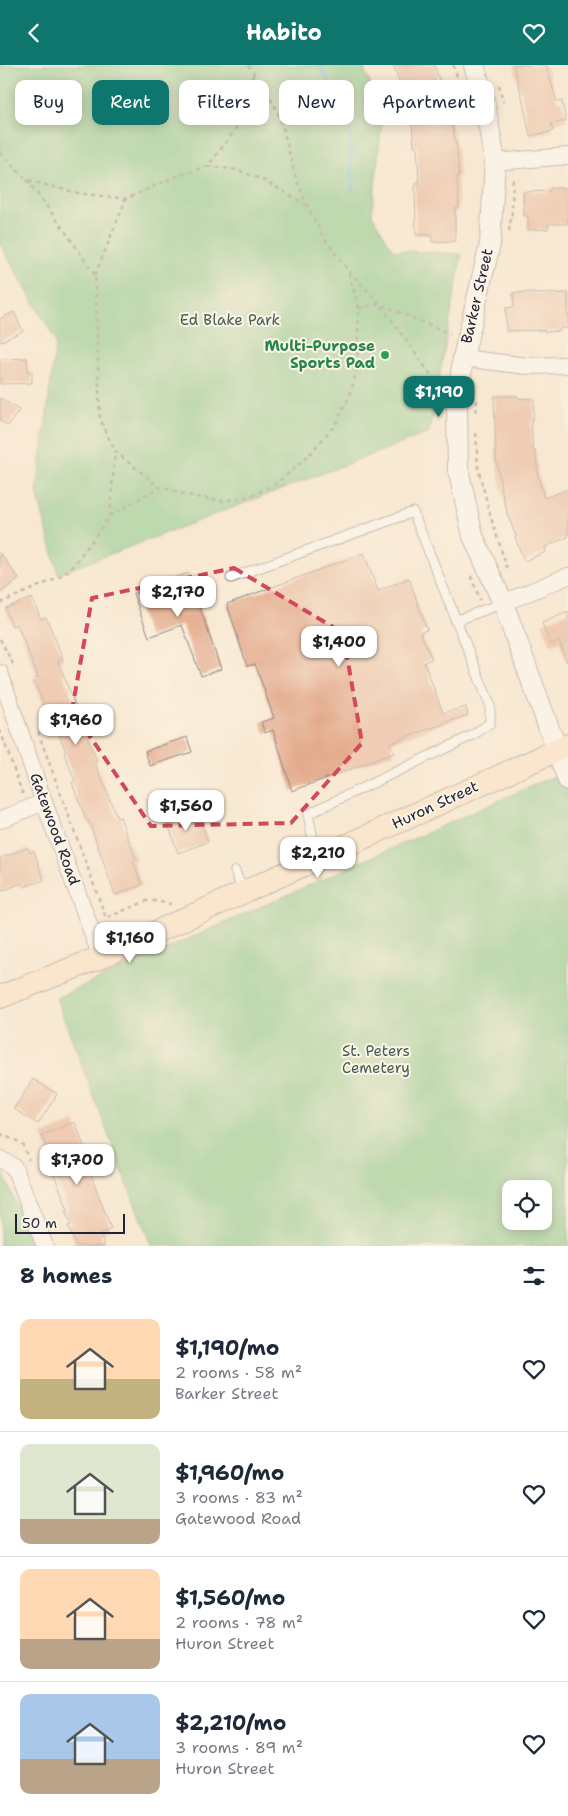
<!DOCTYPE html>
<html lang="en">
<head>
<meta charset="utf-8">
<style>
  :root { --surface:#fff; --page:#f2f2f3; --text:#1f2937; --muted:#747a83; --line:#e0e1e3; --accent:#0f766e }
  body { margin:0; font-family:"Shantell Sans",sans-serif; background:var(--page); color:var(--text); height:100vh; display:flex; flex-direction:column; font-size:19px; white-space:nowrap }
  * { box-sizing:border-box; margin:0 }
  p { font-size:16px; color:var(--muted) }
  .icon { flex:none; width:28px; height:28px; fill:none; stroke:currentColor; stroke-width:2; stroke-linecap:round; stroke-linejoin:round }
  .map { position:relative; height:1181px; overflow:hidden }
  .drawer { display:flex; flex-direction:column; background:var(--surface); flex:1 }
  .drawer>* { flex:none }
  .top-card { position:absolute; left:15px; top:15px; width:539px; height:45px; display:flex; gap:10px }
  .buttons { position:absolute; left:502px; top:1115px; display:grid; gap:10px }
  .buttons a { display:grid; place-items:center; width:50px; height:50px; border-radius:10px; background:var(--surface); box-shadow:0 2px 12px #0003; font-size:25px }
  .scale { position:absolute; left:15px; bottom:12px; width:110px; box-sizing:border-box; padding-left:5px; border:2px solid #22223b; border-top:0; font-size:14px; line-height:18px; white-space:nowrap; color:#22223b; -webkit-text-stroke:4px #fcf5e5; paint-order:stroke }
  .price { position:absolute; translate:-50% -42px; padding:0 11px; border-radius:10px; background:#fff; color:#222; font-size:16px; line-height:32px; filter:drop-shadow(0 1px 2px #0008) }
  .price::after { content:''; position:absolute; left:50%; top:30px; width:15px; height:11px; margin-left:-8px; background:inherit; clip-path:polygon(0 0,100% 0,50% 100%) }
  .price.on { background:var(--accent); color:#fff }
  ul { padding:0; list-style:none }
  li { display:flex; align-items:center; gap:15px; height:125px; padding:0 20px }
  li+li { border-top:1px solid var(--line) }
  li span { display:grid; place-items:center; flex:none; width:140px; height:100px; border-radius:10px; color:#555 }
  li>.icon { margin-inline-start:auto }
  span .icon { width:60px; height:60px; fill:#fffc; stroke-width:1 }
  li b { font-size:21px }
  h2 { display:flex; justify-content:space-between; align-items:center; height:60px; padding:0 20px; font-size:21px }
  .chip { padding:0 18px; border-radius:10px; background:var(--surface); box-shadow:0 2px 12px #0003; font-size:18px; line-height:45px }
  .chip.on { background:var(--accent); color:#fff }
  header { display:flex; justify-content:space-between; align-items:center; height:65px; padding:0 20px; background:var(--accent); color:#fff; font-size:22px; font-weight:700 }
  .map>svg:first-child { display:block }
  .green { fill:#7ac786; stroke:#4e7460; fill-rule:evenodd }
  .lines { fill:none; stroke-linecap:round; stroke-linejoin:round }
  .stream { stroke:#4bb5c8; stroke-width:4.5 }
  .building { fill:#e4ac8e }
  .service-casing { stroke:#8d8586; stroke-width:11 }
  .minor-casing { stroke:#8d8586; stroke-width:18 }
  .tertiary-casing { stroke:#8d8586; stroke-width:22 }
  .secondary-casing { stroke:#8d8586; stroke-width:24 }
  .path { stroke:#8d8586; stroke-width:2.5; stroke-dasharray:4 4; stroke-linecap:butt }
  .service { stroke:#fff; stroke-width:9 }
  .minor { stroke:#fff; stroke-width:16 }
  .tertiary { stroke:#fff; stroke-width:20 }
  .secondary { stroke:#fde5c5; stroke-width:22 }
  .marked { fill:none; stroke:#d1495b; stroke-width:4; stroke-dasharray:10 6; stroke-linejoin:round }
  .leisure-dot { fill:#2e9e5b; stroke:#fcf5e5; stroke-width:2 }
  .labels { text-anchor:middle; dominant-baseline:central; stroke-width:4; stroke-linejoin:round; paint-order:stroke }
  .street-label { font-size:15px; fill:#22223b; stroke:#fcf5e5 }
  .park-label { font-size:15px; fill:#415c55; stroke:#fcf5e5 }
  .leisure-label { font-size:15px; font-weight:bold; fill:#27864d; stroke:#fcf5e5; text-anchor:end }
</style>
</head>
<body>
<header><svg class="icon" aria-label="back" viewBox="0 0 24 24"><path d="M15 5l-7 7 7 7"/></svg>Habito<svg class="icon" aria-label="heart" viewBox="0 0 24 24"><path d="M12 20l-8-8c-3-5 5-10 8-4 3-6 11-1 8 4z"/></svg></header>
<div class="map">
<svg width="568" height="1181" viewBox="0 0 568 1181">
  <rect width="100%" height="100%" fill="#fcf5e5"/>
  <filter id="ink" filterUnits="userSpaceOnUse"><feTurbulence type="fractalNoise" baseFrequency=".02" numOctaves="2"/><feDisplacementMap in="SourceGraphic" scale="10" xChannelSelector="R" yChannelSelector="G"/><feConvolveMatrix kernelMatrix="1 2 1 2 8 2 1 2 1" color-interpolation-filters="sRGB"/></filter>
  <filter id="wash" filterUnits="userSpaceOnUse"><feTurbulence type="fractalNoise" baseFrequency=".0096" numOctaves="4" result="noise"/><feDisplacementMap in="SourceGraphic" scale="20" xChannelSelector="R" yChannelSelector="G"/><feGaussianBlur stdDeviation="1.12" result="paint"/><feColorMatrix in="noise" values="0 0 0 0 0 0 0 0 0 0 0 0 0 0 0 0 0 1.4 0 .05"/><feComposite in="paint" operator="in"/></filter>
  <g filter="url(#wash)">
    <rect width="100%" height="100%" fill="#f8e8d2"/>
    <g class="green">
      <path d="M 0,0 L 362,0 L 383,47 L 372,150 L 393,185 L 462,189 L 429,368 L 58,509 L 37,427 L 56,276 L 0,179 Z"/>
      <path d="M 568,707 L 568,1181 L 151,1181 L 56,933 L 547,714 ZM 511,1124 L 544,1124 L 544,1156 L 511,1156 Z"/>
      <path d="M 0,1104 L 3,1108 L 33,1181 L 0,1181 Z"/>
    </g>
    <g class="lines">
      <path class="stream" d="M 319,0 L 331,19 L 349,62 L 353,125"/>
    </g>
    <g id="blocks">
      <g class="building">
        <path d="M 393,0 L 434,0 L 447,36 L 457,84 L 459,111 L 457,111 L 459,143 L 455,143 L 455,176 L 432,177 L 432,170 L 416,170 L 415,118 L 419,118 L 417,81 L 414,81 L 412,61 L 405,31 Z"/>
        <path d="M 513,0 L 546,0 L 557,37 L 562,36 L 566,56 L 551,59 L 553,66 L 530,71 L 522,32 Z"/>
        <path d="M 550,123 L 567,123 L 568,159 L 548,159 L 548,164 L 528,165 L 528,151 L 524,151 L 523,127 L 550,126 Z"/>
        <path d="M 533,227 L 533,229 L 568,228 L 568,263 L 560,263 L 560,266 L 544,267 L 544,265 L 506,266 L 506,243 L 514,242 L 513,228 Z"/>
        <path d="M 14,247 L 23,266 L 0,277 L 0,254 Z"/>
        <path d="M 27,293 L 28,307 L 32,307 L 32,318 L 0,319 L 0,294 Z"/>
        <path d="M 494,331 L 518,331 L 518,333 L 534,334 L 533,354 L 531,354 L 533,385 L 535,385 L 538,405 L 537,406 L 544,433 L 568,424 L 568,472 L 545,482 L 546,487 L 524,496 L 515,472 L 516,471 L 508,451 L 501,423 L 496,393 Z"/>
        <path d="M 0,333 L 19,345 L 8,361 L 0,356 Z"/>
        <path d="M 0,488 L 19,514 L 0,528 Z"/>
        <path d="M 364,488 L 378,526 L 409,513 L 427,565 L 420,567 L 432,594 L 424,597 L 443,648 L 466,642 L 468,650 L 390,678 L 394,688 L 292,726 L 273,665 L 265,668 L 261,657 L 274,653 L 255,599 L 247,601 L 227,539 Z"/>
        <path d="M 188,508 L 221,604 L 201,611 L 182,560 L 149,572 L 133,528 Z"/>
        <path d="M 32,533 L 41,554 L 46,552 L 56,576 L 63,594 L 58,596 L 80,653 L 82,652 L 89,670 L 87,671 L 97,696 L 95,697 L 117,753 L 120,752 L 136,795 L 133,796 L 142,820 L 115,830 L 89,756 L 87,757 L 72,718 L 75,716 L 64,688 L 66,687 L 53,656 L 51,656 L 33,614 L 38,612 L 17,559 L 12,561 L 5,543 Z"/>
        <path d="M 568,547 L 568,597 L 567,597 L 559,576 L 551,580 L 542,558 Z"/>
        <path d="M 187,672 L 192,687 L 150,701 L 145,686 Z"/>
        <path d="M 182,744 L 187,759 L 200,754 L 208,777 L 178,788 L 165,750 Z"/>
        <path d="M 28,783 L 30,788 L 34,786 L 44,815 L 24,822 L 22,818 L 0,827 L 0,793 Z"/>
        <path d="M 33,1014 L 57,1029 L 38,1059 L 14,1044 Z"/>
        <path d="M 75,1057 L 85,1084 L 82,1085 L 111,1164 L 100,1169 L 105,1181 L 76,1181 L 68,1161 L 71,1160 L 65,1146 L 68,1145 L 54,1109 L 56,1108 L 42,1070 Z"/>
      </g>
    </g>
  </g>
  <g filter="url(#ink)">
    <use href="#blocks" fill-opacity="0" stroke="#8d8586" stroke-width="1"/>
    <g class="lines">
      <defs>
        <g id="service">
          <path d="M 231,513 L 413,447 L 490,640 L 490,658 L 473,670 L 308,749 L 313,774"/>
          <path d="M 455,556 L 503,538"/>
          <path d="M 235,806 L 243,827"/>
        </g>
        <g id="minor">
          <path d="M 495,97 L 568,91"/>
          <path d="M 463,293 L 527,301 L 568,300"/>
          <path d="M 503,538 L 568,511"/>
          <path d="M 0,608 L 44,737 L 101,892"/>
          <path d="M 0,755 L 44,737"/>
          <path d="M 0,1094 L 14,1102 L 45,1181"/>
        </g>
        <path id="tertiary" d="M 474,0 L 485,39 L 495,97 L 490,179 L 463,293 L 457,341 L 458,404 L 473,471 L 503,538 L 568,715"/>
        <path id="secondary" d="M 0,932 L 101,892 L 568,680"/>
      </defs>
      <use href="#service" class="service-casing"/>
      <use href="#minor" class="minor-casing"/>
      <use href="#tertiary" class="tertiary-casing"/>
      <use href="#secondary" class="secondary-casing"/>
      <g class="path">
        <path d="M 248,0 L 276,43 L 282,59 L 295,110 L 306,139 L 324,173 L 348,205 L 380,239 L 450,269"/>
        <path d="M 453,0 L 462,25"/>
        <path d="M 499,20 L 503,37"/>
        <path d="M 0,88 L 27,115 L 78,128 L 126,134 L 172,113 L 208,101 L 247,49 L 251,30 L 253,8"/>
        <path d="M 208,101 L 237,105 L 261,114 L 305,139"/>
        <path d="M 27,115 L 65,166 L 95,210 L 100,354 L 115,386 L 159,422 L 196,432 L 224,436 L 251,431 L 277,418 L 307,392 L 335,360 L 350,330 L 357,304 L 359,243 L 348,205"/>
        <path d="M 509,166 L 512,147 L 513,111"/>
        <path d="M 95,210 L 126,134"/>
        <path d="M 359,243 L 380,239 L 441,324"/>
        <path d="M 357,304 L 369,304"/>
        <path d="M 476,347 L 477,335"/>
        <path d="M 476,368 L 478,403 L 492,456 L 507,503"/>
        <path d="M 110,451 L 159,422"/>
        <path d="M 471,511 L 480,535"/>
        <path d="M 0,538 L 58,513 L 71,504 L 110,451 L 115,386"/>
        <path d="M 0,574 L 13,599"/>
        <path d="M 0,665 L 23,730"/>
        <path d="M 38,667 L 106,853 L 149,835 L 171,839"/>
        <path d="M 0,1069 L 22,1078 L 29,1095"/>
      </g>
      <use href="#service" class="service"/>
      <use href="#minor" class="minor"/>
      <use href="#tertiary" class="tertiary"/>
      <use href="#secondary" class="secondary"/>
    </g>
  </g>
  <path d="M0 0H568V1181H0ZM 234,503 L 343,568 L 362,678 L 291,758 L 151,761 L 72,645 L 92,533 Z" fill="#f8e8d2" fill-opacity=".55" fill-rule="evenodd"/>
  <path class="marked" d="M 234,503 L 343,568 L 362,678 L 291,758 L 151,761 L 72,645 L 92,533 Z"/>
  <circle class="leisure-dot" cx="385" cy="290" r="5"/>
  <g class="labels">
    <g class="street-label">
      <text transform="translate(477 231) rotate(-77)">Barker Street</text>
      <text transform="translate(435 740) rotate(-25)">Huron Street</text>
      <text transform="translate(55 764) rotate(70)">Gatewood Road</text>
    </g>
    <g class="park-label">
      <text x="230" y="255">Ed Blake Park</text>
      <text x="376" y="986">St. Peters<tspan x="376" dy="17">Cemetery</tspan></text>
    </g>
    <g class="leisure-label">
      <text x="375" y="281">Multi-Purpose<tspan x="375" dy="17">Sports Pad</tspan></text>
    </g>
  </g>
</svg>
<div class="buttons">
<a><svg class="icon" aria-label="locate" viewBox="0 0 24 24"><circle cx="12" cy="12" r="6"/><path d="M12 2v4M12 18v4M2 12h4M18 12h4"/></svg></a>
</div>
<div class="scale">50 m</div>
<b class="price on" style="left:439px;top:353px">$1,190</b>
<b class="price" style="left:178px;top:553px">$2,170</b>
<b class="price" style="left:339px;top:603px">$1,400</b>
<b class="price" style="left:76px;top:681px">$1,960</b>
<b class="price" style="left:186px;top:767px">$1,560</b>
<b class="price" style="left:318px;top:814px">$2,210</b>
<b class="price" style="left:130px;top:899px">$1,160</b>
<b class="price" style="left:77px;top:1121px">$1,700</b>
<div class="top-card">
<a class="chip">Buy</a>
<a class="chip on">Rent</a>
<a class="chip">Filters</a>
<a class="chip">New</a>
<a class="chip">Apartment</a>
</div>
</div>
<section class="drawer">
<h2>8 homes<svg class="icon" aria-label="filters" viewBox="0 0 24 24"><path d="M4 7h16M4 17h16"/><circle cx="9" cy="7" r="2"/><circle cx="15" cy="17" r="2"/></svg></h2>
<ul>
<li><span style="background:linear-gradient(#ffd9b3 60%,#c2b280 0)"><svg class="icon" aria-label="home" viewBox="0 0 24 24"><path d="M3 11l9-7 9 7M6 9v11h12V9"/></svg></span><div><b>$1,190/mo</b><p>2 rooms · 58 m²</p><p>Barker Street</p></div><svg class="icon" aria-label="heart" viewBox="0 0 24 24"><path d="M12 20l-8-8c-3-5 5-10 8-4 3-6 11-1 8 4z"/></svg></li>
<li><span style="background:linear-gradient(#dfe7d0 75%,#b9a48a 0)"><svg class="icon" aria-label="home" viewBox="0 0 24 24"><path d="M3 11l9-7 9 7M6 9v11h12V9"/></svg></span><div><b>$1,960/mo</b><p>3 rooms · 83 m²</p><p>Gatewood Road</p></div><svg class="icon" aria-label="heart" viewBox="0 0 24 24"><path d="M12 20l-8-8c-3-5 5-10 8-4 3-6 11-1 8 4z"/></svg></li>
<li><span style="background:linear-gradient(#ffd9b3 70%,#b9a48a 0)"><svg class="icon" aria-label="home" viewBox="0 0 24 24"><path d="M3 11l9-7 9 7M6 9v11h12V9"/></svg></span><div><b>$1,560/mo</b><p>2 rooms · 78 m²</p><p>Huron Street</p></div><svg class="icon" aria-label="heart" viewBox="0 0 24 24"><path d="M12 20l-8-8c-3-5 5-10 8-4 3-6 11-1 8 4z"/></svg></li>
<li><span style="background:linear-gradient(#a9c7e8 65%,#b9a48a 0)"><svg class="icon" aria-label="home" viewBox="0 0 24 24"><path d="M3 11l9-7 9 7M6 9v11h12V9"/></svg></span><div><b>$2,210/mo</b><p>3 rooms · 89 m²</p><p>Huron Street</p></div><svg class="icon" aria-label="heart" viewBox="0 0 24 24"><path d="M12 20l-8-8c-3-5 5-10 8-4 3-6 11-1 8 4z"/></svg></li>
</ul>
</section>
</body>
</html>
